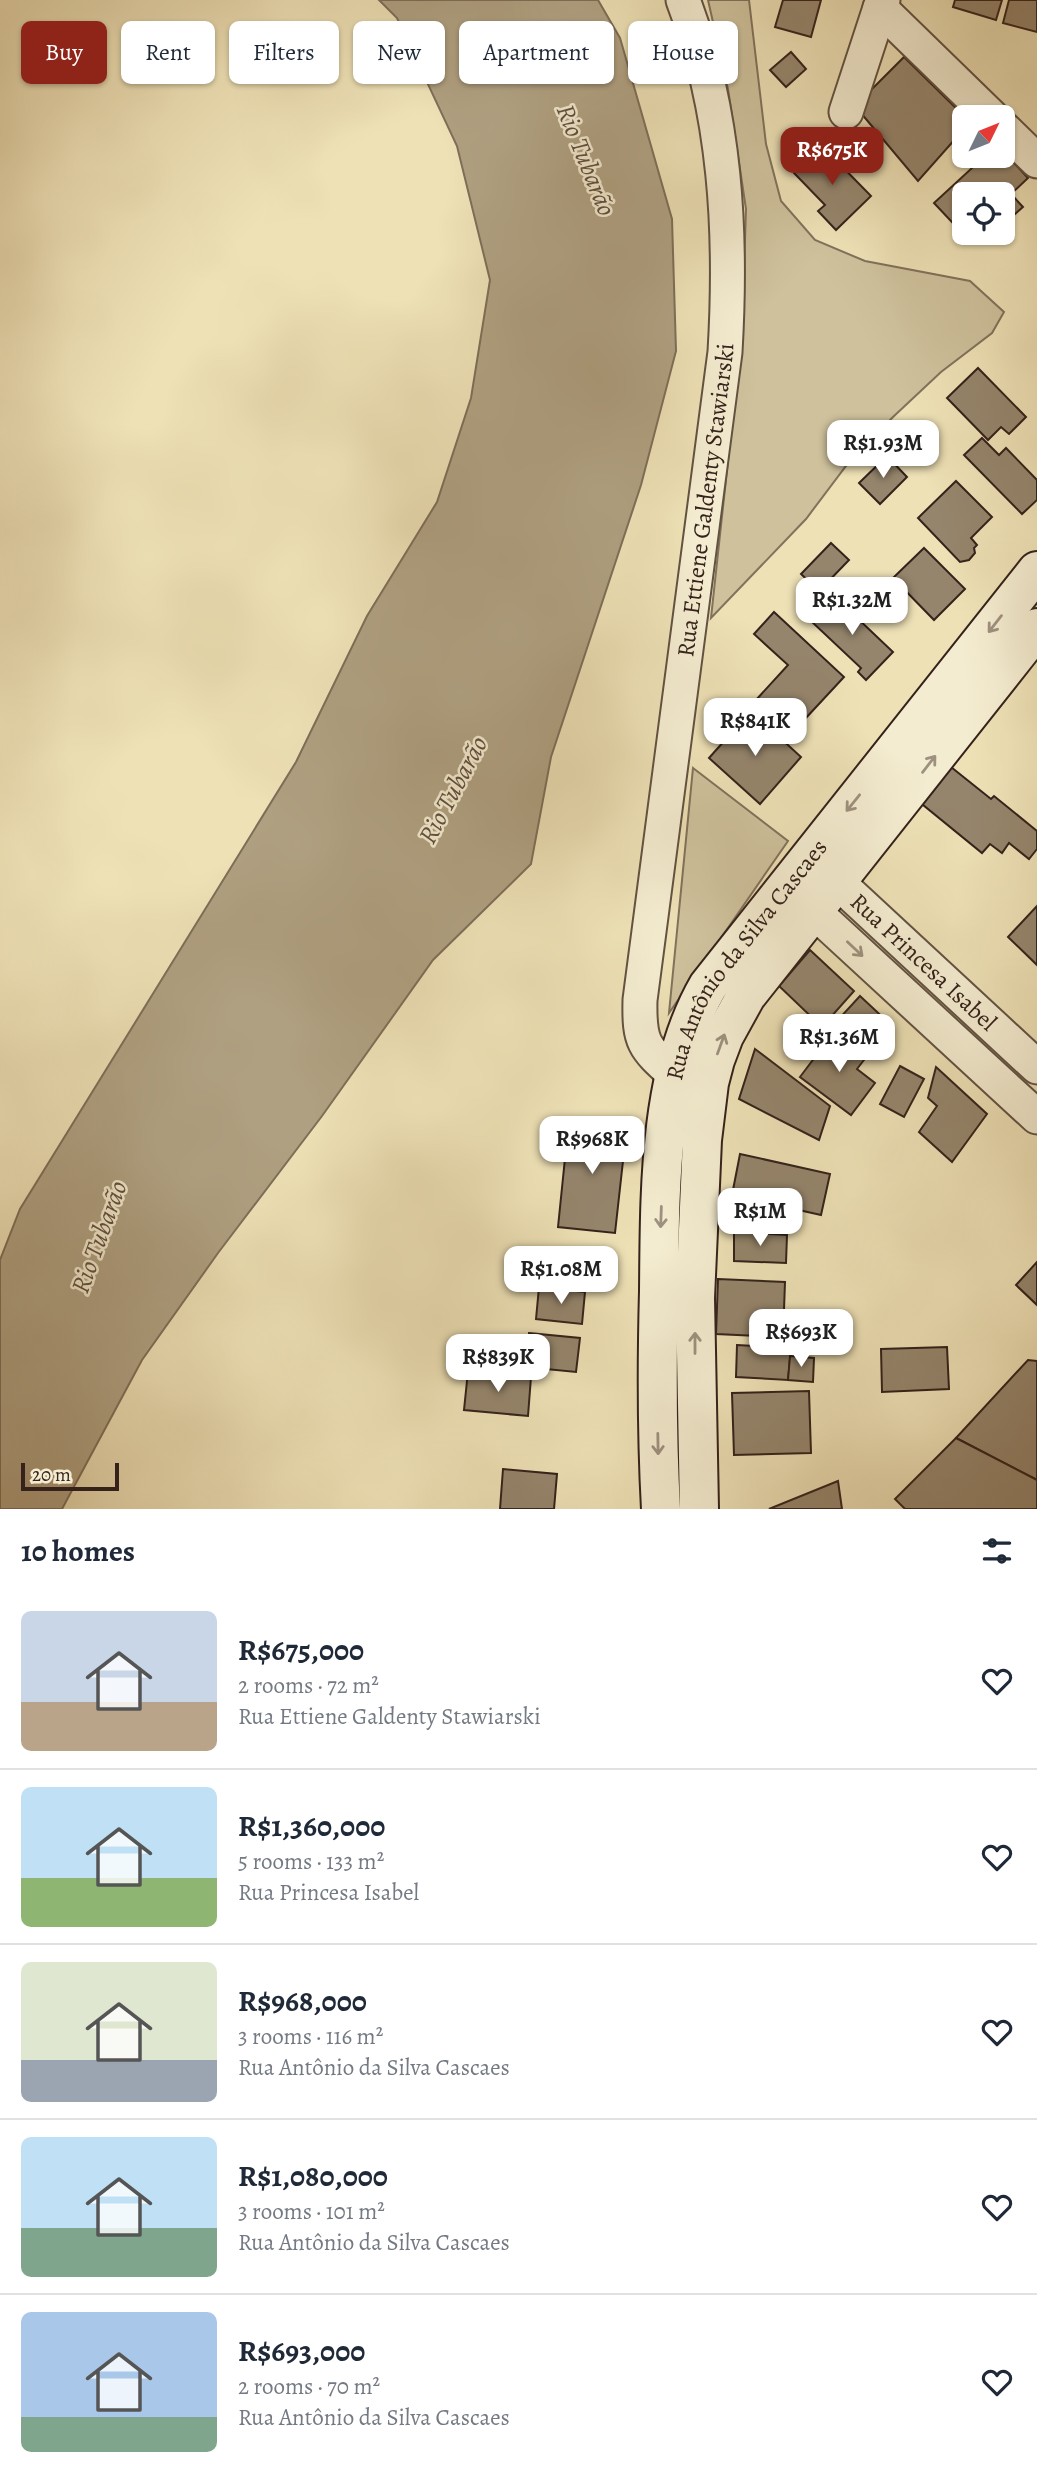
<!DOCTYPE html>
<html lang="en">
<head>
<meta charset="utf-8">
<style>
  :root { --surface:#fff; --page:#f2f2f3; --text:#1f2937; --muted:#747a83; --line:#e0e1e3; --accent:#8f2418 }
  body { margin:0; font-family:Alegreya,serif; background:var(--page); color:var(--text); height:100vh; display:flex; flex-direction:column; font-size:26px; white-space:nowrap }
  * { box-sizing:border-box; margin:0 }
  p { font-size:23px; color:var(--muted) }
  .icon { flex:none; width:38px; height:38px; fill:none; stroke:currentColor; stroke-width:2; stroke-linecap:round; stroke-linejoin:round }
  .map { position:relative; height:1509px; overflow:hidden }
  .drawer { display:flex; flex-direction:column; background:var(--surface); flex:1 }
  .drawer>* { flex:none }
  .banner { position:absolute; left:21px; top:21px; width:996px; height:63px; display:flex; gap:14px }
  .needle { width:46px; rotate:47deg }
  .fabs { position:absolute; left:952px; top:105px; display:grid; gap:14px }
  .fabs a { display:grid; place-items:center; width:63px; height:63px; border-radius:10px; background:var(--surface); box-shadow:0 2px 5px #0004; font-size:35px }
  .scale { position:absolute; left:21px; bottom:18px; width:98px; box-sizing:border-box; padding-left:7px; border:4px solid #34221b; border-top:0; font-size:19px; line-height:24px; white-space:nowrap; color:#34221b; -webkit-text-stroke:5px #f4ecd0; paint-order:stroke }
  .price { position:absolute; translate:-50% -60px; padding:0 16px; border-radius:14px; background:#fff; color:#222; font-size:23px; line-height:46px; filter:drop-shadow(0 2px 4px #0008) }
  .price::after { content:''; position:absolute; left:50%; top:42px; width:21px; height:16px; margin-left:-10px; background:inherit; clip-path:polygon(0 0,100% 0,50% 100%) }
  .price.selected { background:var(--accent); color:#fff }
  ul { padding:0; list-style:none }
  li { display:flex; align-items:center; gap:21px; height:175px; padding:0 21px }
  li+li { border-top:2px solid var(--line) }
  li span { display:grid; place-items:center; flex:none; width:196px; height:140px; border-radius:10px; color:#555 }
  li>.icon { margin-inline-start:auto }
  span .icon { width:84px; height:84px; fill:#fffc; stroke-width:1 }
  li b { font-size:30px }
  h2 { display:flex; justify-content:space-between; align-items:center; height:84px; padding:0 21px; font-size:30px }
  .tag { padding:0 24px; border-radius:10px; background:var(--surface); box-shadow:0 2px 5px #0004; font-size:24px; line-height:63px }
  .tag.selected { background:var(--accent); color:#fff }
  .map>svg:first-child { display:block }
  .green { fill:#cec19c; stroke:#81725c; stroke-width:2 }
  .water { fill:#afa081; stroke:#7e6e58; stroke-width:2 }
  .building { fill:#95856c; stroke:#34221b; stroke-width:2 }
  .lines { fill:none; stroke-linecap:round; stroke-linejoin:round }
  .minor-casing { stroke:#625242; stroke-width:37 }
  .secondary-casing { stroke:#34221b; stroke-width:42 }
  .minor { stroke:#f4ecd0; stroke-width:33 }
  .secondary { stroke:#f4ecd0; stroke-width:38 }
  .oneway { stroke:#9e917f }
  .labels { text-anchor:middle; dominant-baseline:central; stroke-width:5; stroke-linejoin:round; paint-order:stroke }
  .street-label { font-size:24px; fill:#34221b; stroke:#f4ecd0 }
  .water-label { font-size:26px; font-style:italic; fill:#5f4e3f; stroke:#f4ecd0 }
</style>
</head>
<body>
<div class="map">
<svg width="1037" height="1509" viewBox="0 0 1037 1509">
  <rect width="100%" height="100%" fill="#eee1b6"/>
  <filter id="stains"><feTurbulence type="fractalNoise" baseFrequency=".00286" numOctaves="4"/><feColorMatrix values="0 0 0 0 .2 0 0 0 0 .09 0 0 0 0 .02 0 0 0 .5 -.17"/></filter>
  <radialGradient id="worn" r=".72"><stop offset=".6" stop-color="#630" stop-opacity="0"/><stop offset="1" stop-color="#630" stop-opacity=".3"/></radialGradient>
  <g class="green">
    <path d="M 708,0 L 749,0 L 766,144 L 781,201 L 815,240 L 865,261 L 970,281 L 1004,312 L 992,333 L 941,372 L 893,417 L 846,466 L 806,519 L 711,618 L 742,331 L 746,209 L 728,89 Z"/>
    <path d="M 693,768 L 788,841 L 669,1013 Z"/>
  </g>
  <path class="water" d="M 379,0 L 598,0 L 620,38 L 672,219 L 676,351 L 641,485 L 551,757 L 531,864 L 433,960 L 322,1116 L 218,1253 L 142,1360 L 62,1509 L 0,1509 L 0,1260 L 20,1209 L 296,762 L 367,616 L 437,502 L 471,398 L 490,280 L 457,146 L 397,18 Z"/>
  <g class="building">
    <path d="M 783,0 L 821,0 L 811,37 L 775,27 Z"/>
    <path d="M 955,0 L 1002,0 L 996,20 L 953,7 Z"/>
    <path d="M 1009,0 L 1037,0 L 1037,32 L 1003,23 Z"/>
    <path d="M 791,52 L 806,69 L 786,87 L 770,70 Z"/>
    <path d="M 904,57 L 965,117 L 964,129 L 918,181 L 855,106 Z"/>
    <path d="M 822,146 L 871,196 L 836,230 L 818,211 L 825,205 L 794,173 Z"/>
    <path d="M 1003,151 L 1028,178 L 1011,194 L 1023,207 L 1006,222 L 1003,219 L 1003,194 L 964,194 L 964,233 L 969,233 L 965,236 L 934,203 L 985,156 L 1003,156 Z"/>
    <path d="M 978,368 L 1026,417 L 1009,434 L 1001,427 L 988,440 L 947,398 Z"/>
    <path d="M 982,438 L 999,455 L 1006,448 L 1037,480 L 1037,500 L 1022,514 L 964,455 Z"/>
    <path d="M 887,456 L 907,477 L 880,504 L 859,483 Z"/>
    <path d="M 956,481 L 992,517 L 971,538 L 977,545 L 974,548 L 975,553 L 969,560 L 960,562 L 918,518 Z"/>
    <path d="M 831,543 L 849,560 L 819,591 L 801,574 Z"/>
    <path d="M 924,548 L 965,589 L 934,620 L 893,578 Z"/>
    <path d="M 834,596 L 893,652 L 866,680 L 858,672 L 861,668 L 811,621 Z"/>
    <path d="M 774,612 L 844,677 L 791,734 L 755,701 L 788,665 L 754,634 Z"/>
    <path d="M 751,711 L 801,757 L 760,804 L 709,758 Z"/>
    <path d="M 946,763 L 991,799 L 994,796 L 1037,831 L 1037,849 L 1029,859 L 1009,843 L 1002,853 L 990,844 L 982,853 L 917,800 Z"/>
    <path d="M 1037,906 L 1037,965 L 1008,937 Z"/>
    <path d="M 810,950 L 854,991 L 822,1027 L 779,986 Z"/>
    <path d="M 860,996 L 891,1025 L 869,1050 L 837,1021 Z"/>
    <path d="M 834,1032 L 867,1056 L 857,1069 L 875,1083 L 851,1115 L 800,1077 Z"/>
    <path d="M 755,1049 L 830,1106 L 819,1140 L 739,1099 Z"/>
    <path d="M 900,1066 L 924,1079 L 904,1117 L 880,1104 Z"/>
    <path d="M 936,1067 L 987,1114 L 952,1162 L 919,1132 L 937,1106 L 928,1098 Z"/>
    <path d="M 569,1119 L 627,1125 L 615,1233 L 558,1227 Z"/>
    <path d="M 740,1154 L 830,1174 L 821,1215 L 732,1195 Z"/>
    <path d="M 734,1232 L 787,1235 L 786,1263 L 734,1261 Z"/>
    <path d="M 1037,1262 L 1037,1305 L 1016,1285 Z"/>
    <path d="M 718,1279 L 785,1282 L 783,1337 L 716,1334 Z"/>
    <path d="M 539,1287 L 585,1292 L 582,1324 L 536,1319 Z"/>
    <path d="M 529,1333 L 580,1338 L 576,1372 L 526,1367 Z"/>
    <path d="M 737,1345 L 791,1348 L 788,1380 L 736,1377 Z"/>
    <path d="M 947,1347 L 949,1389 L 882,1392 L 881,1349 Z"/>
    <path d="M 790,1356 L 814,1358 L 813,1382 L 788,1380 Z"/>
    <path d="M 1028,1360 L 1037,1361 L 1037,1480 L 956,1438 Z"/>
    <path d="M 468,1371 L 531,1377 L 528,1416 L 464,1410 Z"/>
    <path d="M 809,1391 L 811,1453 L 734,1455 L 732,1393 Z"/>
    <path d="M 956,1438 L 1037,1480 L 1037,1509 L 905,1509 L 895,1499 Z"/>
    <path d="M 503,1469 L 557,1474 L 554,1509 L 500,1509 Z"/>
    <path d="M 838,1481 L 842,1509 L 769,1509 Z"/>
  </g>
  <g class="lines">
    <defs>
      <g id="minor">
        <path d="M 883,0 L 880,8 L 992,117"/>
        <path d="M 846,112 L 880,8"/>
        <path d="M 1003,128 L 1037,161"/>
        <path id="s1" d="M 818,864 L 1037,1067"/>
        <path d="M 794,893 L 1037,1117"/>
        <path id="s2" d="M 675,1075 C 643,1047 639,1042 640,1000 L 725,352 C 732,233 726,113 683,0"/>
      </g>
      <g id="secondary">
        <path id="s3" d="M 661,1509 C 657,1436 657,1364 659,1291 C 660,1194 658,1072 708,986 L 1037,571"/>
        <path d="M 699,1509 L 695,1298 L 702,1140 L 709,1083 L 715,1060 L 724,1036 L 746,996 L 1037,628"/>
      </g>
    </defs>
    <use href="#minor" class="minor-casing"/>
    <use href="#secondary" class="secondary-casing"/>
    <use href="#minor" class="minor"/>
    <use href="#secondary" class="secondary"/>
  </g>
  <defs><path id="oneway-shaft" d="M-6 0H5M1.5-3L5.5 0L1.5 3" fill="none" stroke-width="1.6" stroke-linecap="round" stroke-linejoin="round" transform="scale(1.75)"/></defs>
  <g class="oneway">
    <use href="#oneway-shaft" transform="translate(995 624) rotate(128)"/>
    <use href="#oneway-shaft" transform="translate(929 764) rotate(-52)"/>
    <use href="#oneway-shaft" transform="translate(853 803) rotate(129)"/>
    <use href="#oneway-shaft" transform="translate(855 949) rotate(43)"/>
    <use href="#oneway-shaft" transform="translate(721 1044) rotate(-70)"/>
    <use href="#oneway-shaft" transform="translate(661 1217) rotate(92)"/>
    <use href="#oneway-shaft" transform="translate(695 1343) rotate(-90)"/>
    <use href="#oneway-shaft" transform="translate(658 1444) rotate(89)"/>
  </g>
  <g class="labels">
    <g class="street-label">
      <text stroke="none"><textPath href="#s2" startOffset="592">Rua Ettiene Galdenty Stawiarski</textPath></text>
      <text stroke="none"><textPath href="#s3" startOffset="572">Rua Antônio da Silva Cascaes</textPath></text>
      <text stroke="none"><textPath href="#s1" startOffset="144">Rua Princesa Isabel</textPath></text>
    </g>
    <g class="water-label">
      <text transform="translate(586 160) rotate(68)">Rio Tubarão</text>
      <text transform="translate(453 790) rotate(-62)">Rio Tubarão</text>
      <text transform="translate(99 1237) rotate(-70)">Rio Tubarão</text>
    </g>
  </g>
  <rect width="100%" height="100%" filter="url(#stains)"/>
  <rect width="100%" height="100%" fill="url(#worn)"/>
</svg>
<div class="fabs">
<a><svg class="needle" viewBox="-14 -14 28 28"><path d="M0-13l5 13h-10z" fill="#e53935"/><path d="M0 13l5-13h-10z" fill="#747a83"/></svg></a>
<a><svg class="icon" aria-label="locate" viewBox="0 0 24 24"><circle cx="12" cy="12" r="6"/><path d="M12 2v4M12 18v4M2 12h4M18 12h4"/></svg></a>
</div>
<div class="scale">20 m</div>
<b class="price selected" style="left:832px;top:187px">R$675K</b>
<b class="price" style="left:883px;top:480px">R$1.93M</b>
<b class="price" style="left:852px;top:637px">R$1.32M</b>
<b class="price" style="left:755px;top:758px">R$841K</b>
<b class="price" style="left:839px;top:1074px">R$1.36M</b>
<b class="price" style="left:592px;top:1176px">R$968K</b>
<b class="price" style="left:760px;top:1248px">R$1M</b>
<b class="price" style="left:561px;top:1306px">R$1.08M</b>
<b class="price" style="left:801px;top:1369px">R$693K</b>
<b class="price" style="left:498px;top:1394px">R$839K</b>
<div class="banner">
<a class="tag selected">Buy</a>
<a class="tag">Rent</a>
<a class="tag">Filters</a>
<a class="tag">New</a>
<a class="tag">Apartment</a>
<a class="tag">House</a>
</div>
</div>
<section class="drawer">
<h2>10 homes<svg class="icon" aria-label="filters" viewBox="0 0 24 24"><path d="M4 7h16M4 17h16"/><circle cx="9" cy="7" r="2"/><circle cx="15" cy="17" r="2"/></svg></h2>
<ul>
<li><span style="background:linear-gradient(#c9d6e8 65%,#b9a48a 0)"><svg class="icon" aria-label="home" viewBox="0 0 24 24"><path d="M3 11l9-7 9 7M6 9v11h12V9"/></svg></span><div><b>R$675,000</b><p>2 rooms · 72 m²</p><p>Rua Ettiene Galdenty Stawiarski</p></div><svg class="icon" aria-label="heart" viewBox="0 0 24 24"><path d="M12 20l-8-8c-3-5 5-10 8-4 3-6 11-1 8 4z"/></svg></li>
<li><span style="background:linear-gradient(#bfe0f5 65%,#8fb573 0)"><svg class="icon" aria-label="home" viewBox="0 0 24 24"><path d="M3 11l9-7 9 7M6 9v11h12V9"/></svg></span><div><b>R$1,360,000</b><p>5 rooms · 133 m²</p><p>Rua Princesa Isabel</p></div><svg class="icon" aria-label="heart" viewBox="0 0 24 24"><path d="M12 20l-8-8c-3-5 5-10 8-4 3-6 11-1 8 4z"/></svg></li>
<li><span style="background:linear-gradient(#dfe7d0 70%,#9aa5b1 0)"><svg class="icon" aria-label="home" viewBox="0 0 24 24"><path d="M3 11l9-7 9 7M6 9v11h12V9"/></svg></span><div><b>R$968,000</b><p>3 rooms · 116 m²</p><p>Rua Antônio da Silva Cascaes</p></div><svg class="icon" aria-label="heart" viewBox="0 0 24 24"><path d="M12 20l-8-8c-3-5 5-10 8-4 3-6 11-1 8 4z"/></svg></li>
<li><span style="background:linear-gradient(#bfe0f5 65%,#7fa58c 0)"><svg class="icon" aria-label="home" viewBox="0 0 24 24"><path d="M3 11l9-7 9 7M6 9v11h12V9"/></svg></span><div><b>R$1,080,000</b><p>3 rooms · 101 m²</p><p>Rua Antônio da Silva Cascaes</p></div><svg class="icon" aria-label="heart" viewBox="0 0 24 24"><path d="M12 20l-8-8c-3-5 5-10 8-4 3-6 11-1 8 4z"/></svg></li>
<li><span style="background:linear-gradient(#a9c7e8 75%,#7fa58c 0)"><svg class="icon" aria-label="home" viewBox="0 0 24 24"><path d="M3 11l9-7 9 7M6 9v11h12V9"/></svg></span><div><b>R$693,000</b><p>2 rooms · 70 m²</p><p>Rua Antônio da Silva Cascaes</p></div><svg class="icon" aria-label="heart" viewBox="0 0 24 24"><path d="M12 20l-8-8c-3-5 5-10 8-4 3-6 11-1 8 4z"/></svg></li>
</ul>
</section>
</body>
</html>
